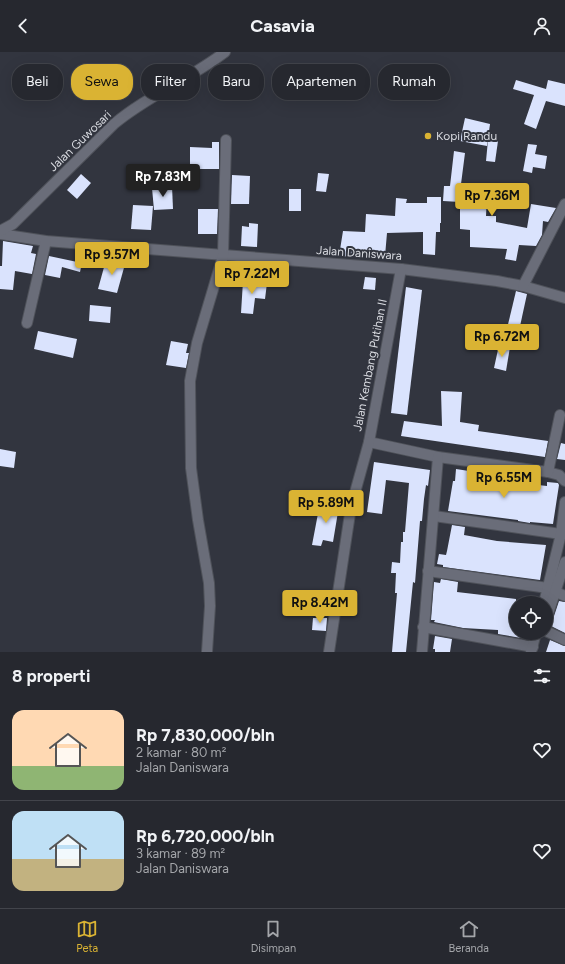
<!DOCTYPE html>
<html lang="id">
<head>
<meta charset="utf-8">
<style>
  :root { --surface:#26282f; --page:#32343b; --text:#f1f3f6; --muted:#a4a6aa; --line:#42444b; --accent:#dab333 }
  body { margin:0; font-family:Figtree,sans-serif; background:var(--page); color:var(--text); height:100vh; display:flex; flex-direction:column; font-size:15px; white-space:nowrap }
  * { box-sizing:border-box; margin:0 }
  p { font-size:13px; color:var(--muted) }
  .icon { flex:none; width:22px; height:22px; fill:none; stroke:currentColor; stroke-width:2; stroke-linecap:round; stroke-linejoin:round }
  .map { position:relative; height:600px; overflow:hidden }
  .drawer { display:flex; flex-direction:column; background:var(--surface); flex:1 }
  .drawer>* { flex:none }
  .hud { position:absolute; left:12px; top:12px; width:541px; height:36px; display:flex; gap:8px }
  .tools { position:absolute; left:509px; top:544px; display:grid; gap:8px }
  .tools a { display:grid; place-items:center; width:44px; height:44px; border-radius:50%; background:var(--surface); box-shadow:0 4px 16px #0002,0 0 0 1px var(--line); font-size:20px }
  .price { position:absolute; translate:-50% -34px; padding:0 9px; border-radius:4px; background:var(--accent); color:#111; font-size:13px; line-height:26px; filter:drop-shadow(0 1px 2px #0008) }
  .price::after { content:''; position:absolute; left:50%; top:24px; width:12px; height:9px; margin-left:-6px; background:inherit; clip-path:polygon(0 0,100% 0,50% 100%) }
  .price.current { background:#222; color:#fff }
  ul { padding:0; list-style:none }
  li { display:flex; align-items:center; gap:12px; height:100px; padding:0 12px }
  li+li { border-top:1px solid var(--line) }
  li span { display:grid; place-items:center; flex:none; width:112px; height:80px; border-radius:12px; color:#555 }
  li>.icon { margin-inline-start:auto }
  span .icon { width:48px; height:48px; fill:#fffc; stroke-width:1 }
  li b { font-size:17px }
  h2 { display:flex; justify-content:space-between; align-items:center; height:48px; padding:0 12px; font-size:17px }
  .pill { padding:0 14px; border-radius:16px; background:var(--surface); box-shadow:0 4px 16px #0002,0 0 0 1px var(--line); font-size:14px; line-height:36px }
  .pill.current { background:var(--accent); color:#111 }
  header { display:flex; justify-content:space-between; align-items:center; height:52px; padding:0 12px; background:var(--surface); font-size:18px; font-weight:700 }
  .dock { display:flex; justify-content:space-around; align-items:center; height:56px; border-top:1px solid var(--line); background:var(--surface); font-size:11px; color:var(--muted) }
  .dock a { display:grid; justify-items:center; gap:2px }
  .dock .current { color:var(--accent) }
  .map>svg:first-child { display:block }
  .building { fill:#dae3fd }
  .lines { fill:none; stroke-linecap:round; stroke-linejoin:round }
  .street-casing { stroke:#4f525a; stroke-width:12 }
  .secondary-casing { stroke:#4f525a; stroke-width:12 }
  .street { stroke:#6a6d79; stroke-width:10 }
  .secondary { stroke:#6a6d79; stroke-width:10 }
  .poi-dot { fill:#dab333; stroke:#32353f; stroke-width:1.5 }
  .labels { text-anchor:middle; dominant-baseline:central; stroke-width:4; stroke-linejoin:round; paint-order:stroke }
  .poi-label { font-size:12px; fill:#d9dbe1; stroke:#32353f; text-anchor:start }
  .street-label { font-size:12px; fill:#d9dbe1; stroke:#32353f }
</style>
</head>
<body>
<header><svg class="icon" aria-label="back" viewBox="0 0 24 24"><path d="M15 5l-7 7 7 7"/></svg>Casavia<svg class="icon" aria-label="person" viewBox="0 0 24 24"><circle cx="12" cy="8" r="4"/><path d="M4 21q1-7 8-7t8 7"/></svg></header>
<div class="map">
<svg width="565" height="600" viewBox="0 0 565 600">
  <rect width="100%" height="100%" fill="#32353f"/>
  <g class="building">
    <path d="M 516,28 L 546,37 L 548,28 L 565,32 L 565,54 L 546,49 L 536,77 L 524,72 L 534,43 L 513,37 Z"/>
    <path d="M 465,66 L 490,72 L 487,94 L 460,89 Z"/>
    <path d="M 488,88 L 498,89 L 495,110 L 486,109 Z"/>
    <path d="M 212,90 L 219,90 L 219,117 L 190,117 L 190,95 L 212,96 Z"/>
    <path d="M 528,92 L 537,93 L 535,102 L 547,104 L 545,117 L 533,115 L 532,121 L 523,119 Z"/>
    <path d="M 454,99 L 465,101 L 461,132 L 478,133 L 478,144 L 487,144 L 486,164 L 496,164 L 496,170 L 527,176 L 531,152 L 556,156 L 548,170 L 543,169 L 542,183 L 536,194 L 519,193 L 516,209 L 505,207 L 507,197 L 470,195 L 470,178 L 460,177 L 460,150 L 443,149 L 444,134 L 450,134 Z"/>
    <path d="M 318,121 L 329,122 L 326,140 L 316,139 Z"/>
    <path d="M 81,122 L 91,131 L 77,147 L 67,138 Z"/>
    <path d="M 232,123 L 250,124 L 249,152 L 231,152 Z"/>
    <path d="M 172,134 L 173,157 L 154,158 L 152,136 Z"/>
    <rect x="289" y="137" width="12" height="22"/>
    <path d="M 427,145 L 441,145 L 441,171 L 440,171 L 440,180 L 436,180 L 435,203 L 423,202 L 423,180 L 387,181 L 385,204 L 357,202 L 357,205 L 339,204 L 343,179 L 365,180 L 366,162 L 395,164 L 396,146 L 407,147 L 406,151 L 427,151 Z"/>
    <path d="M 133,153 L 153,154 L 151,178 L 131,177 Z"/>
    <path d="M 198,157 L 218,157 L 217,182 L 198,182 Z"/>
    <path d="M 249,171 L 258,172 L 257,195 L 241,194 L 242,174 L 249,175 Z"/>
    <path d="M 3,189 L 33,194 L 31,201 L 36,202 L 32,222 L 15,219 L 13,238 L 0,237 L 0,214 L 2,214 Z"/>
    <path d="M 49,204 L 82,211 L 80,220 L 62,215 L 60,226 L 45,223 Z"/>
    <path d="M 106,208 L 125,212 L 117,241 L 98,237 Z"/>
    <path d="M 365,225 L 376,226 L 375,238 L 363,237 Z"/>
    <path d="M 243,229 L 267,231 L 265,247 L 255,246 L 253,262 L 241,261 Z"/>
    <path d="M 406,235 L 422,238 L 407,363 L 391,361 Z"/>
    <path d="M 516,239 L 527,242 L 517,288 L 505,285 Z"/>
    <path d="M 90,253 L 111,255 L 110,271 L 89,269 Z"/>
    <path d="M 38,279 L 77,287 L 73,306 L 34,297 Z"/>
    <path d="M 171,289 L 188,292 L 186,301 L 189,301 L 186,316 L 166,313 Z"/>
    <path d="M 499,293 L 510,295 L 506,319 L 494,316 Z"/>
    <path d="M 441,339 L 462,340 L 460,370 L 479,373 L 478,379 L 548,389 L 545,405 L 401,384 L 404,369 L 442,374 Z"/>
    <path d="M 561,391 L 565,392 L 565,408 L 557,407 Z"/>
    <path d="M 0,397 L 16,400 L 14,416 L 0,414 Z"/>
    <path d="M 374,410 L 430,418 L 428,434 L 426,433 L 424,447 L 422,469 L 420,469 L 415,531 L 413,530 L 406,600 L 392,600 L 397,541 L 395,541 L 396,521 L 391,521 L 392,510 L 400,511 L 401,490 L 403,490 L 403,480 L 405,480 L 409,431 L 386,428 L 382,462 L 367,460 Z"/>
    <path d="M 456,417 L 469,419 L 468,425 L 547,434 L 547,430 L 558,431 L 559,433 L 553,472 L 530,470 L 530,471 L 518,469 L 518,468 L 448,459 L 453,429 L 455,429 Z"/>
    <path d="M 320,451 L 339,454 L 333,490 L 323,488 L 321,494 L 312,493 Z"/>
    <path d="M 452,473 L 465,475 L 464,483 L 497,489 L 546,493 L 540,528 L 443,515 L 443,513 L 437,512 L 439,502 L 446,503 L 447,499 Z"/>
    <path d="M 441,527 L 458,530 L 457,540 L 516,547 L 516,581 L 522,581 L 521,586 L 498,582 L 498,578 L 463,576 L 434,570 L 435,568 L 431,568 L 434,530 L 440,531 Z"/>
    <path d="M 559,549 L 565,550 L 565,581 L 549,573 L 552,570 Z"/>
    <path d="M 313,566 L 327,566 L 326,579 L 312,578 Z"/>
    <path d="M 435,584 L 452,587 L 450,600 L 435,600 L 435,597 L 433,597 Z"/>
    <path d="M 550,588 L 565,594 L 565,600 L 546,600 Z"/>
  </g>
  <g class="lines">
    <defs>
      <g id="street">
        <path d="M 0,182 L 46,189 L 401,217 L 497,229 L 523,234 L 565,246"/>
        <path d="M 401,217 L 369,390 L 438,405 L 548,420 L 559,423 L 565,429"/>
        <path d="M 523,234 L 565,152"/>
        <path d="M 27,271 L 46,189"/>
        <path d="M 548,420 L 560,363"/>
        <path d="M 434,464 L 561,482"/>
        <path d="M 428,519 L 548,536"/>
        <path d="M 554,539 L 565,544"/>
        <path d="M 544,551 L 561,482 L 565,450"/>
        <path d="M 546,568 L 565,510"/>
        <path d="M 423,575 L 533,595"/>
        <path d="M 546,579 L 565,588"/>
        <path d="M 207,600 L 210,554 L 209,531 L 198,468 L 191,416 L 190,329 L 197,291 L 223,204 L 226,88"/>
        <path d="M 329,600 L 351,455 L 369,390"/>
        <path d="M 422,600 L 438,405"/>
        <path d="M 531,600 L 536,581"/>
      </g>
      <path id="secondary" d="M 0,179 L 13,172 L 114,72 C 147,44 190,27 225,0"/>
    </defs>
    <use href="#street" class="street-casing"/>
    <use href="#secondary" class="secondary-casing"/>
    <use href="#street" class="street"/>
    <use href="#secondary" class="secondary"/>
  </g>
  <circle class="poi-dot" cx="428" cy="84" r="4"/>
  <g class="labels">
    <g class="poi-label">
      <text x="436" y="84">Kopi Randu</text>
    </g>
    <g class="street-label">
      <text transform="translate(80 89) rotate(-44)">Jalan Guwosari</text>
      <text transform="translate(359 201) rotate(4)">Jalan Daniswara</text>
      <text transform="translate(370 313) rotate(-79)">Jalan Kembang Putihan II</text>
    </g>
  </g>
</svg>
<div class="tools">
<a><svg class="icon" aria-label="locate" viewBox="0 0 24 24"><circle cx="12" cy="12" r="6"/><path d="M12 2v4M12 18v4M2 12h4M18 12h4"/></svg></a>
</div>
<b class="price current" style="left:163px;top:146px">Rp 7.83M</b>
<b class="price" style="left:492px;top:165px">Rp 7.36M</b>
<b class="price" style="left:112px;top:224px">Rp 9.57M</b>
<b class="price" style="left:252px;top:243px">Rp 7.22M</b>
<b class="price" style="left:502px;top:306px">Rp 6.72M</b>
<b class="price" style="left:504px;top:447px">Rp 6.55M</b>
<b class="price" style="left:326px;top:472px">Rp 5.89M</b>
<b class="price" style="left:320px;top:572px">Rp 8.42M</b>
<div class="hud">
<a class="pill">Beli</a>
<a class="pill current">Sewa</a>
<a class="pill">Filter</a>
<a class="pill">Baru</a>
<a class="pill">Apartemen</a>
<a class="pill">Rumah</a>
</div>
</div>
<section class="drawer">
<h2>8 properti<svg class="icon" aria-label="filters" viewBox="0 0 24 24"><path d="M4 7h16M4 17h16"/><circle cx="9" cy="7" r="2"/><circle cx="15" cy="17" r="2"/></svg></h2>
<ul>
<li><span style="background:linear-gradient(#ffd9b3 70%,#8fb573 0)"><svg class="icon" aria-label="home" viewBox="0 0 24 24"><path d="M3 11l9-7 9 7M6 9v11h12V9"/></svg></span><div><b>Rp 7,830,000/bln</b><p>2 kamar · 80 m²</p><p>Jalan Daniswara</p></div><svg class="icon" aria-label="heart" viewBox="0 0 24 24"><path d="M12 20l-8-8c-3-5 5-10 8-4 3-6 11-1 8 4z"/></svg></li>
<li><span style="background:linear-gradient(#bfe0f5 60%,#c2b280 0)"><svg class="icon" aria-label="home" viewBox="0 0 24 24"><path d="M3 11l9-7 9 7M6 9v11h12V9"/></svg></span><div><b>Rp 6,720,000/bln</b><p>3 kamar · 89 m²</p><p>Jalan Daniswara</p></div><svg class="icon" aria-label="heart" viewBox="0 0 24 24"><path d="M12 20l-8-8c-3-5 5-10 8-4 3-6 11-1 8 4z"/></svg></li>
</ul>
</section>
<nav class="dock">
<a class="current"><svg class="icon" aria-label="map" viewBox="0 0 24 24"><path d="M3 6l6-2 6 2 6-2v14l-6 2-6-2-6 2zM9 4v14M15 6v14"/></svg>Peta</a>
<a><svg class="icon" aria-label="saved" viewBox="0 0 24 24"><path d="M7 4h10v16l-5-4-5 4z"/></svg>Disimpan</a>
<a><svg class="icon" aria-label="home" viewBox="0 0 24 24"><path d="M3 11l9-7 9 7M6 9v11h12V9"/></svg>Beranda</a>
</nav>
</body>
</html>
